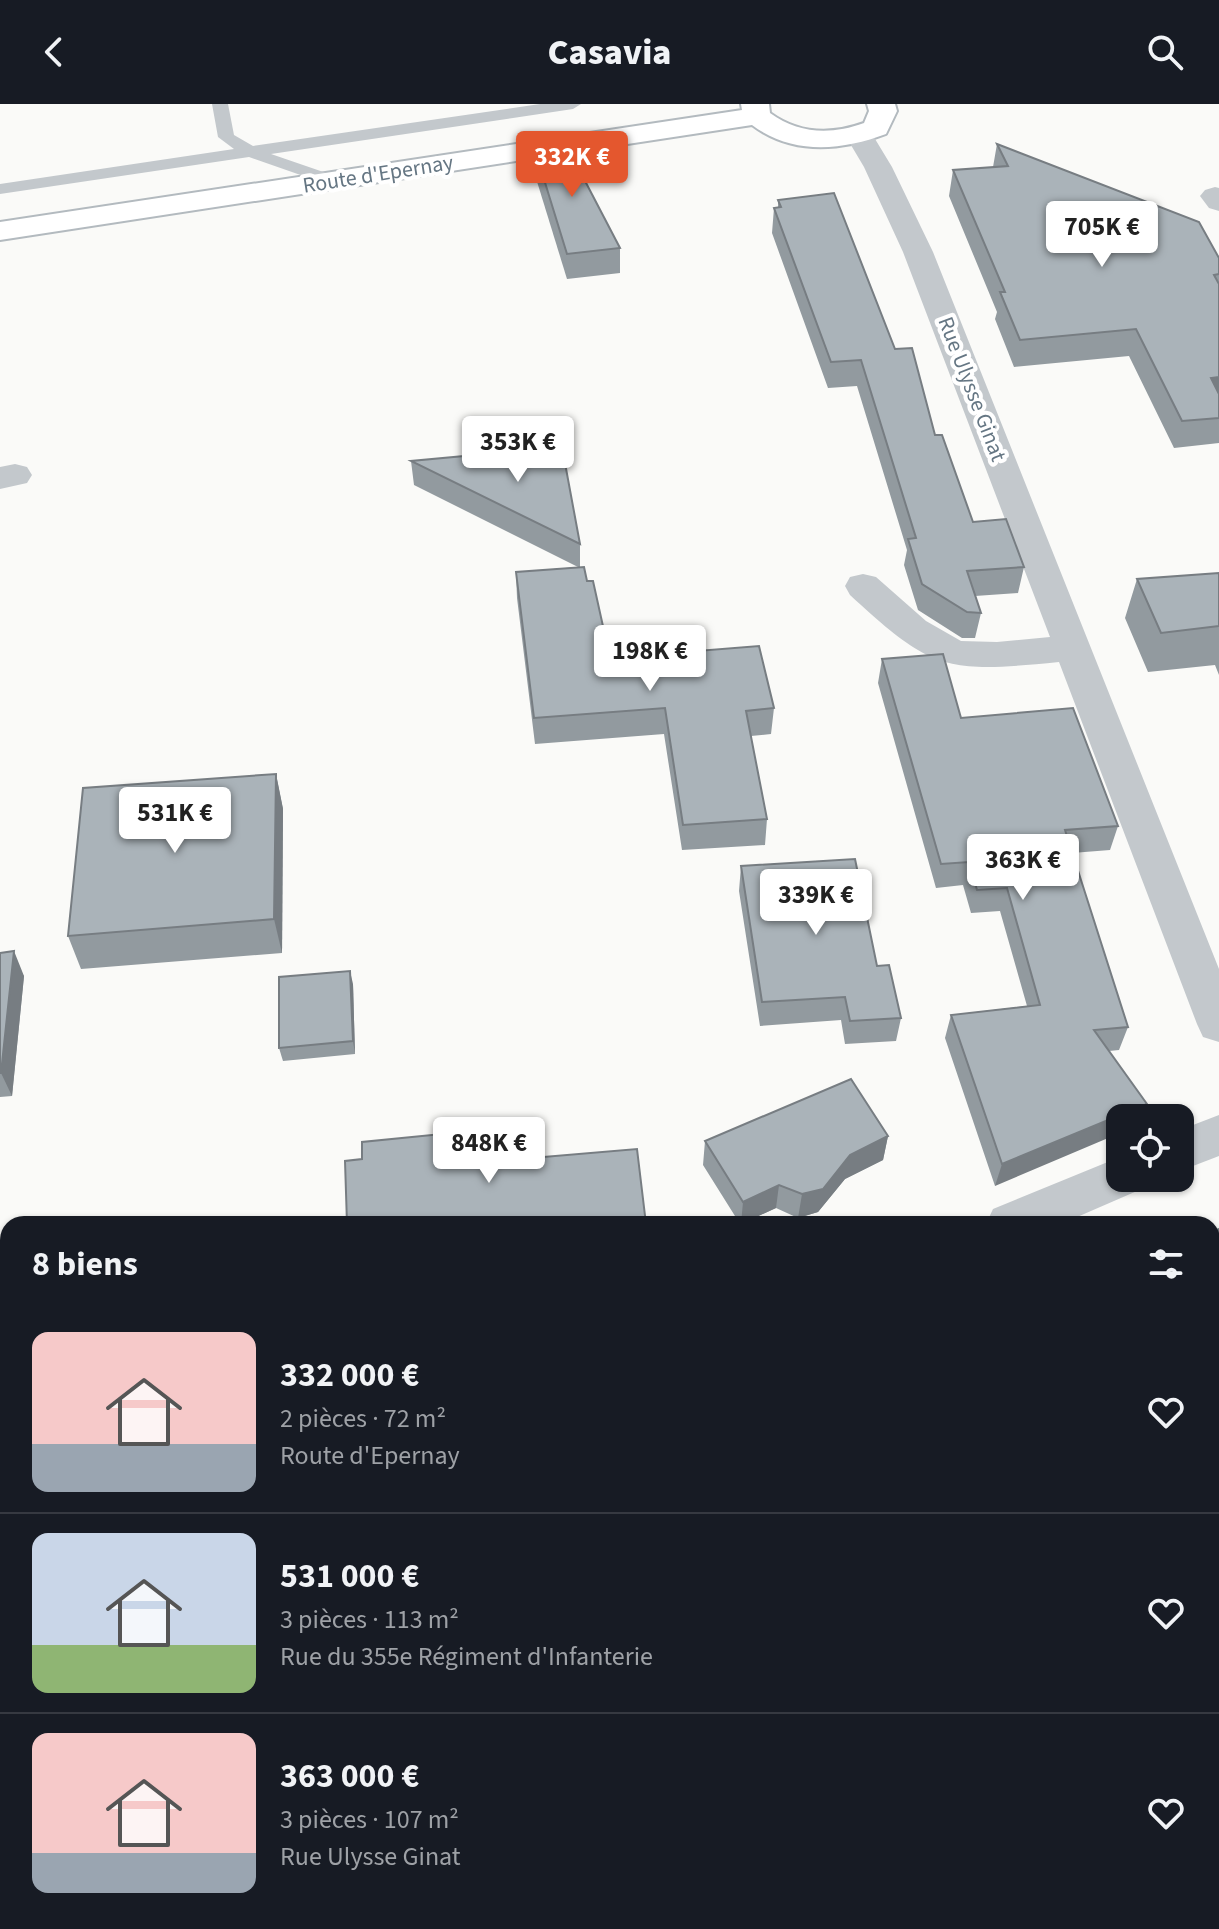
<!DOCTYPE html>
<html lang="fr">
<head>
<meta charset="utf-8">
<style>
  :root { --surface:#171b24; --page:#20242c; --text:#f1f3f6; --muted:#9ea1a6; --line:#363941; --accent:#e4572e }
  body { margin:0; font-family:"Source Sans 3",sans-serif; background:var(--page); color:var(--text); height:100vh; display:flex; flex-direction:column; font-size:30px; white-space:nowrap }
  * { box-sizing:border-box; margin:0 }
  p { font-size:26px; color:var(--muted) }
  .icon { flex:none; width:44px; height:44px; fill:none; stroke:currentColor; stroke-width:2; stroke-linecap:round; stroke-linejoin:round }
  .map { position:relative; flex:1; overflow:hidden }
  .panel { position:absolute; left:0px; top:1112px; width:1220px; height:714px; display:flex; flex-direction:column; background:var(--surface); border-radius:24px 24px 0 0; box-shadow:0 2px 6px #0004 }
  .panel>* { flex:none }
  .buttons { position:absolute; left:1106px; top:1000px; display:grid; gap:16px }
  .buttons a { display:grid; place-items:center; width:88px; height:88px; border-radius:16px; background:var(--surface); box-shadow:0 2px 6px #0004; font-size:40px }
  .price { position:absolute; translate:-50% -68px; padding:0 18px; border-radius:8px; background:#fff; color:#222; font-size:26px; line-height:52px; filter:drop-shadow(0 2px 4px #0008) }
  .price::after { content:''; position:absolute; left:50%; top:48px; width:24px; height:18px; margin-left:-12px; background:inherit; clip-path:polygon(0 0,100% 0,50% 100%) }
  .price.current { background:var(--accent); color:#fff }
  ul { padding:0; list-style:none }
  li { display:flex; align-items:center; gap:24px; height:200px; padding:0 32px }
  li+li { border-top:2px solid var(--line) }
  li span { display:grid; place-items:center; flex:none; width:224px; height:160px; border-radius:16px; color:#555 }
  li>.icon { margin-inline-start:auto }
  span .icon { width:96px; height:96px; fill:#fffc; stroke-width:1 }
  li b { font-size:34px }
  h2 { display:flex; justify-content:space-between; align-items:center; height:96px; padding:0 32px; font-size:34px }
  header { display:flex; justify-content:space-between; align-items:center; height:104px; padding:0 32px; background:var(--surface); font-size:36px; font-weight:800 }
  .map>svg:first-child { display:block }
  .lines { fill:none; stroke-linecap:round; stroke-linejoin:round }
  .secondary-casing { stroke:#b3babf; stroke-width:4 }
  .service { fill:#c3c8cc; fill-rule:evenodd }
  .minor { fill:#c3c8cc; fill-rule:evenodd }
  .secondary { fill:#fff; fill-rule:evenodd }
  .wall { fill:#929a9f }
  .shaded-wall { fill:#777d82 }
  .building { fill:#aab3b9; stroke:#777d82; stroke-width:2 }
  .labels { text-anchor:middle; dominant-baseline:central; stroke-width:8; stroke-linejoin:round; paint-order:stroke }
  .far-street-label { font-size:22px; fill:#657683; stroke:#fff }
</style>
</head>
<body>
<header><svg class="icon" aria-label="back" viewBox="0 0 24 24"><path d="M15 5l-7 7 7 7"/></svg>Casavia<svg class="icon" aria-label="search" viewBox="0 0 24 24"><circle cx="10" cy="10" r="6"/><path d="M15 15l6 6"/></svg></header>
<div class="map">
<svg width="1219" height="1825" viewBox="0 0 1219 1825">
  <rect width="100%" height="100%" fill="#fafaf8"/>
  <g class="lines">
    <defs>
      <path id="secondary" d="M 741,0 L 769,0 L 770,9 C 799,30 831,31 864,19 L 869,7 L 867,0 L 895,0 L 897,7 L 886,30 C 841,47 792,51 752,21 L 0,136 L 0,118 L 742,6 Z"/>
    </defs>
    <use href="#secondary" class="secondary-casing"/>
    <path class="service" d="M 212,0 L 228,0 L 234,31 L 253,42 L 540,0 L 581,0 L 573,5 L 271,50 L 338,73 L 341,77 L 332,82 L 249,53 L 0,90 L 0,80 L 234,45 L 218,33 Z"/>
    <g class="minor">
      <path d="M 859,22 L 869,25 L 892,63 L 933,148 L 1219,865 L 1219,938 L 1203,933 L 1197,920 L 1059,558 C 948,569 933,568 850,491 L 845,482 L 850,473 L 863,470 L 876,473 L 926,517 L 961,537 L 997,538 L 1050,533 L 903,148 L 864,63 L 845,31 L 849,25 Z"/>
      <path d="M 1215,83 L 1219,84 L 1219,107 L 1209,104 L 1200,92 L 1205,86 Z"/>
      <path d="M 15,360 L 27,363 L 32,371 L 27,379 L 0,385 L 0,363 Z"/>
      <path d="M 1219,1011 L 1219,1052 L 1180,1067 L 1180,1026 Z"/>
      <path d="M 1120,1053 L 1120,1074 L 1143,1074 L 1137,1087 L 1061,1120 L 986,1120 L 993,1105 Z"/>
      <path d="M 8,1412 L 8,1464 L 0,1466 L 0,1414 Z"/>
      <path d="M 613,1818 L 673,1818 L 674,1825 L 614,1825 Z"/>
    </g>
    <use href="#secondary" class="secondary"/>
  </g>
  <g class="wall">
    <path d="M 531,33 L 620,144 L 620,169 L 567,175 L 531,58 Z"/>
    <path d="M 997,40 L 1219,154 L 1219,339 L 1174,344 L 1129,252 L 1014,263 L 995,215 L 997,208 L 949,92 L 953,66 L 993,63 Z"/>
    <path d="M 778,96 L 895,245 L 935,331 L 973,418 L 1024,463 L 1018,489 L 975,492 L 981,509 L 975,534 L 962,534 L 918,506 L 904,461 L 907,446 L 857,282 L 828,284 L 772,129 L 774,104 L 778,103 Z"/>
    <path d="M 411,357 L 580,440 L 580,463 L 587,477 L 610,554 L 774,604 L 771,630 L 751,632 L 767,715 L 765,741 L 682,746 L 664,630 L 535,640 L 517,494 L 516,468 L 578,463 L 414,381 Z"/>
    <path d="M 1219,469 L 1219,571 L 1215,561 L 1148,568 L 1125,514 L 1137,475 Z"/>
    <path d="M 882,555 L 961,614 L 1118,722 L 1110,746 L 1072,749 L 1128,923 L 1119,946 L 1109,947 L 995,1082 L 945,934 L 951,911 L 1027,902 L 1000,807 L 971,809 L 963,781 L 936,784 L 878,579 Z"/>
    <path d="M 276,670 L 283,705 L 282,849 L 81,865 L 68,832 Z"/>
    <path d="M 741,762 L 877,862 L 901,914 L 896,937 L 845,940 L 841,916 L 760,922 L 739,787 Z"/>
    <path d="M 0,849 L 24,872 L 12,992 L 0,993 Z"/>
    <path d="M 353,880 L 355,950 L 283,957 L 279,944 Z"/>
    <path d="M 888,1032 L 883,1056 L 845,1075 L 818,1108 L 798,1114 L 776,1104 L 740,1120 L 703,1061 L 705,1037 Z"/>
    <path d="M 8,1151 L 8,1247 L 0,1247 L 0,1152 Z"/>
  </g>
  <g class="shaded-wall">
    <path d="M 1219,273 L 1219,298 L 1211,274 Z"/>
    <path d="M 276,670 L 283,705 L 282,849 L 274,815 Z"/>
    <path d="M 14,847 L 24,872 L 12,992 L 1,969 Z"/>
    <path d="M 350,867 L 353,880 L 355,950 L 353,937 Z"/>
    <path d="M 1147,1000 L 1140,1014 L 1120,1014 L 1120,1029 L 995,1082 L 1002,1060 Z"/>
    <path d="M 888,1032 L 883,1056 L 845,1075 L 818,1108 L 798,1114 L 802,1090 L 850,1051 Z"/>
    <path d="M 779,1081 L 776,1104 L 741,1120 L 743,1098 Z"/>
    <path d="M 1219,1186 L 1219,1200 L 1212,1202 L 1212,1188 Z"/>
    <path d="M 1219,1264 L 1219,1272 L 1215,1278 L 1212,1279 L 1212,1266 Z"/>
    <path d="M 1219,1346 L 1219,1352 L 1214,1358 L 1212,1359 L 1212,1347 Z"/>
    <path d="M 8,1554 L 8,1578 L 0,1580 L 0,1556 Z"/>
    <path d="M 183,1818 L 195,1818 L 196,1825 L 184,1825 Z"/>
  </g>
  <g class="building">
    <path d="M 560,29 L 620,144 L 567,150 L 531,33 Z"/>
    <path d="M 997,40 L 1199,118 L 1219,154 L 1219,170 L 1214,171 L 1219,180 L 1219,273 L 1211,274 L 1219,290 L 1219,314 L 1182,317 L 1136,225 L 1020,236 L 1000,188 L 1005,188 L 953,66 L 1008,62 Z"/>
    <path d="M 834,89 L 895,245 L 912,244 L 935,331 L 942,331 L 973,418 L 1006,415 L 1024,463 L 967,467 L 981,509 L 967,508 L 922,480 L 908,435 L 916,434 L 861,256 L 831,258 L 774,104 L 781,103 L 778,96 Z"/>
    <path d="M 562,343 L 580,440 L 411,357 Z"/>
    <path d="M 584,463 L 587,477 L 593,477 L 610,554 L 759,542 L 774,604 L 746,607 L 767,715 L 683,721 L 665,604 L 534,614 L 516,468 Z"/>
    <path d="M 1219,469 L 1219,522 L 1161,529 L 1137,475 Z"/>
    <path d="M 943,550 L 961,614 L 1073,604 L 1118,722 L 1065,726 L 1128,923 L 1094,926 L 1147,1000 L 1002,1060 L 951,911 L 1040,901 L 1007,784 L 977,786 L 969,758 L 941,760 L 882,555 Z"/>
    <path d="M 276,670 L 274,815 L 68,832 L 83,684 Z"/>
    <path d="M 855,755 L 877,862 L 889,861 L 901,914 L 850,917 L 845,893 L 762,898 L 741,762 Z"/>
    <path d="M 14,847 L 1,969 L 0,969 L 0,849 Z"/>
    <path d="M 350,867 L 353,937 L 279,944 L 279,873 Z"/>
    <path d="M 851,975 L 888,1032 L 850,1051 L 823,1085 L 802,1090 L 779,1081 L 743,1098 L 705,1037 Z"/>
    <path d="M 482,1026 L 484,1058 L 637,1045 L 646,1120 L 347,1120 L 345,1057 L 362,1055 L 362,1038 Z"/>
    <path d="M 1219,1125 L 1219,1186 L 1212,1188 L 1212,1127 Z"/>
    <path d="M 8,1151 L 8,1225 L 0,1226 L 0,1152 Z"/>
    <path d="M 1212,1212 L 1219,1241 L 1219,1264 L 1212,1266 Z"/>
    <path d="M 1212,1316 L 1219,1332 L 1219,1346 L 1212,1347 Z"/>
    <path d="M 8,1463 L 8,1554 L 0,1556 L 0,1465 Z"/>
    <path d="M 8,1728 L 8,1818 L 183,1818 L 184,1825 L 0,1825 L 0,1729 Z"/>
    <path d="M 250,1818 L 378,1818 L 378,1821 L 403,1818 L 448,1818 L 448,1825 L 250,1825 Z"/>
    <path d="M 873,1818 L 932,1818 L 934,1825 L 852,1825 Z"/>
  </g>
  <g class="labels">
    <g class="far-street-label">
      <text transform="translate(378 70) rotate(-9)">Route d'Epernay</text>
      <text transform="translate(972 285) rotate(69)">Rue Ulysse Ginat</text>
    </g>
  </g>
</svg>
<div class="buttons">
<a><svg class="icon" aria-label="locate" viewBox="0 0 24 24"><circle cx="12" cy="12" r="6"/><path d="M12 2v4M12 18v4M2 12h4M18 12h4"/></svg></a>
</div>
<b class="price current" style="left:572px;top:95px">332K €</b>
<b class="price" style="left:1102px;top:165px">705K €</b>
<b class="price" style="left:518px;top:380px">353K €</b>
<b class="price" style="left:650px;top:589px">198K €</b>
<b class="price" style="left:175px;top:751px">531K €</b>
<b class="price" style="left:1023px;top:798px">363K €</b>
<b class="price" style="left:816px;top:833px">339K €</b>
<b class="price" style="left:489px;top:1081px">848K €</b>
<section class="panel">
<h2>8 biens<svg class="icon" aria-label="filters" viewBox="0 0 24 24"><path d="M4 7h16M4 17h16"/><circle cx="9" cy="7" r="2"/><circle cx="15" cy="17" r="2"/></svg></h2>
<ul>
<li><span style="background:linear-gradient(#f6c9c9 70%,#9aa5b1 0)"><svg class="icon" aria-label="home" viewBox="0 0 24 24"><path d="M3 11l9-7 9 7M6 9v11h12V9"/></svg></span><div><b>332 000 €</b><p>2 pièces · 72 m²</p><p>Route d'Epernay</p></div><svg class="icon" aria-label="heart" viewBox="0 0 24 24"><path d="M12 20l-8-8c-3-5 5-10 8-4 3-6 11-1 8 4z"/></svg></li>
<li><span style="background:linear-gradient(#c9d6e8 70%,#8fb573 0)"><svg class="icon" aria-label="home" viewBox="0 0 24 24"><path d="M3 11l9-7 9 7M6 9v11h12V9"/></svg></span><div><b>531 000 €</b><p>3 pièces · 113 m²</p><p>Rue du 355e Régiment d'Infanterie</p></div><svg class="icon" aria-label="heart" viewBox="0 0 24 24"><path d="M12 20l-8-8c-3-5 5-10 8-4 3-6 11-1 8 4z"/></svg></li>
<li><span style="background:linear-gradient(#f6c9c9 75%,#9aa5b1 0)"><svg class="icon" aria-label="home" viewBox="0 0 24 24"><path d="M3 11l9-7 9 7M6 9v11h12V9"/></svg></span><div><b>363 000 €</b><p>3 pièces · 107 m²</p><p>Rue Ulysse Ginat</p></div><svg class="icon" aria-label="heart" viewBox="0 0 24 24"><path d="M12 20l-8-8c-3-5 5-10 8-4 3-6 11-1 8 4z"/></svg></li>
</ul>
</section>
</div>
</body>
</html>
